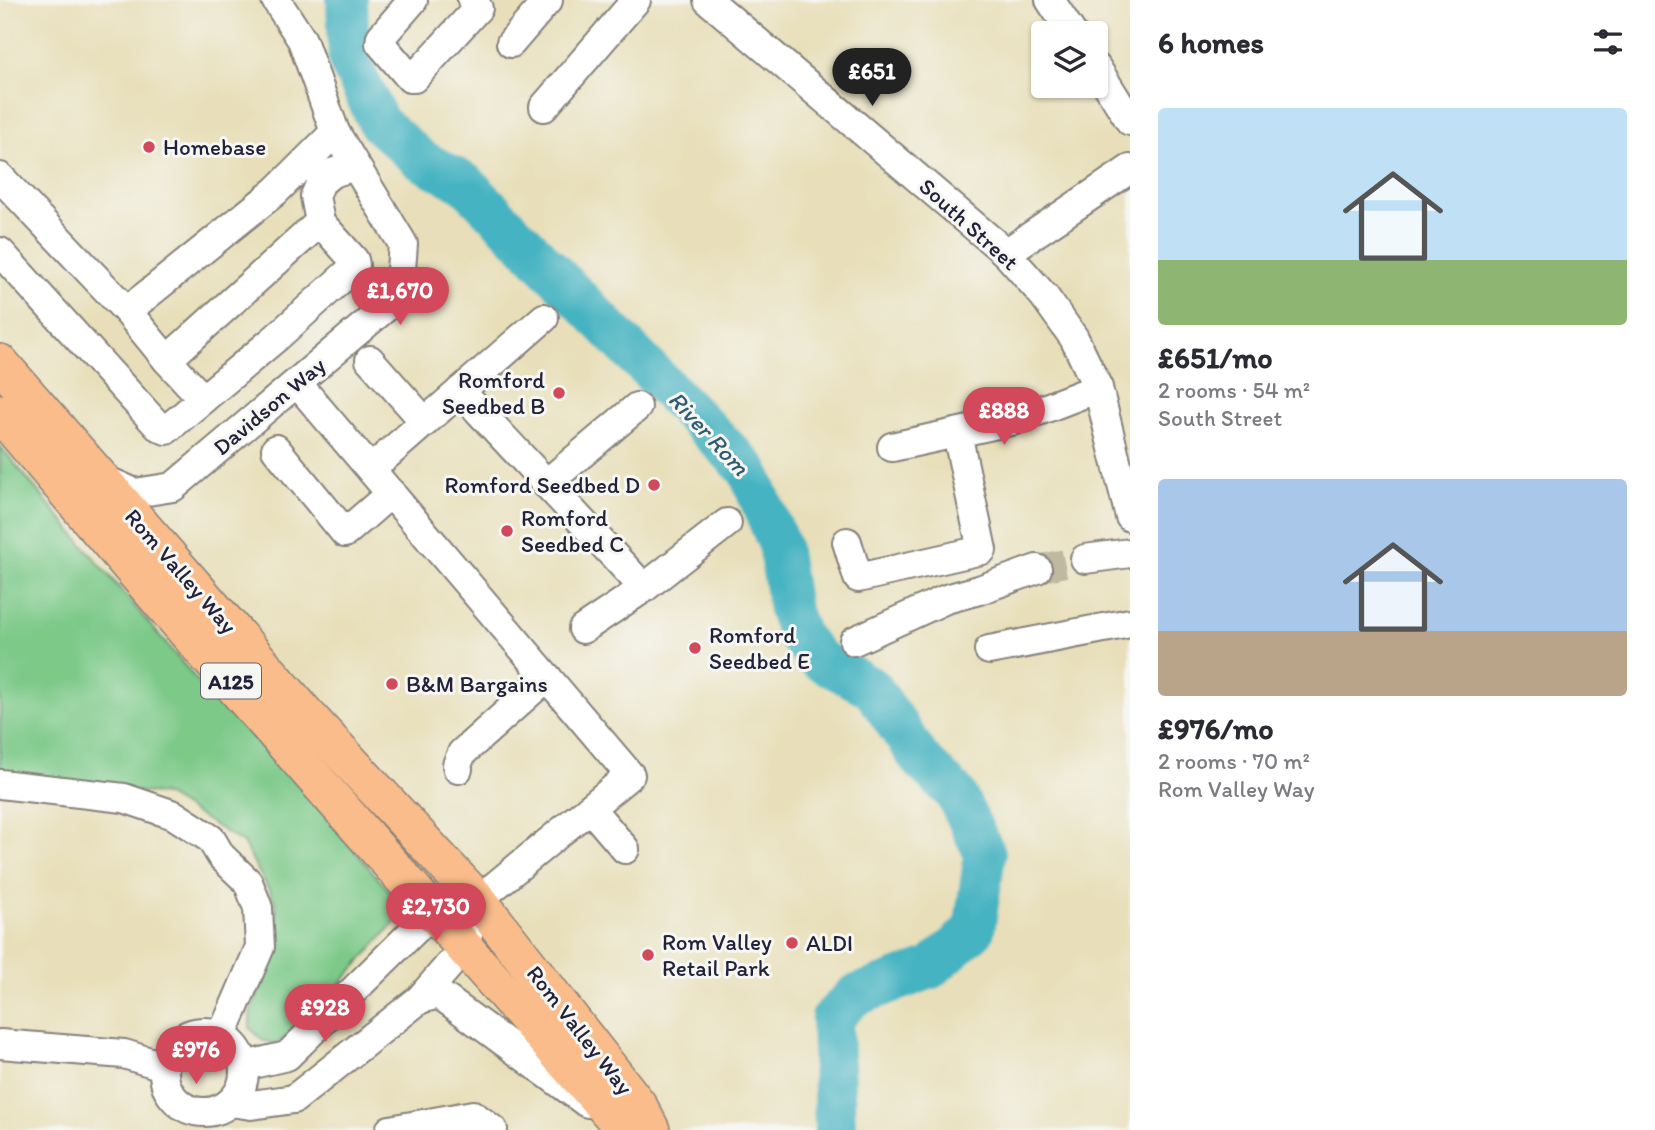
<!DOCTYPE html>
<html lang="en">
<head>
<meta charset="utf-8">
<style>
  :root { --surface:#fff; --page:#f2f2f3; --text:#2b2b33; --muted:#7c7c81; --accent:#d1495b }
  body { margin:0; font-family:Itim,sans-serif; background:var(--page); color:var(--text); height:100vh; display:flex; flex-direction:column; font-size:26px; white-space:nowrap }
  * { box-sizing:border-box; margin:0 }
  p { font-size:23px; color:var(--muted) }
  .icon { flex:none; width:38px; height:38px; fill:none; stroke:currentColor; stroke-width:2; stroke-linecap:round; stroke-linejoin:round }
  .map { position:relative; flex:1; overflow:hidden }
  .side { display:flex; flex-direction:column; background:var(--surface); width:525px }
  .side>* { flex:none }
  .tools { position:absolute; left:1031px; top:21px; display:grid; gap:14px }
  .tools a { display:grid; place-items:center; width:77px; height:77px; border-radius:7px; background:var(--surface); box-shadow:0 2px 5px #0004; font-size:35px }
  .price { position:absolute; translate:-50% -60px; padding:0 16px; border-radius:24px; background:var(--accent); color:#fff; font-size:23px; line-height:46px; filter:drop-shadow(0 2px 4px #0008) }
  .price::after { content:''; position:absolute; left:50%; top:42px; width:21px; height:16px; margin-left:-10px; background:inherit; clip-path:polygon(0 0,100% 0,50% 100%) }
  .price.selected { background:#222; color:#fff }
  ul { padding:0; list-style:none }
  li { display:grid; align-content:center; gap:14px; height:371px; padding:0 28px }
  li span { display:grid; place-items:center; height:217px; border-radius:7px; color:#555 }
  li>.icon { margin-inline-start:auto }
  span .icon { width:126px; height:126px; fill:#fffc; stroke-width:1 }
  li b { font-size:30px }
  h2 { display:flex; justify-content:space-between; align-items:center; height:84px; padding:0 28px; font-size:30px }
  main { display:flex; flex:1; min-height:0 }
  .map>svg:first-child { display:block }
  .green { fill:#7bc988; stroke:#4e7662; stroke-width:2 }
  .lines { fill:none; stroke-linecap:round; stroke-linejoin:round }
  .river { stroke:#45b3c1; stroke-width:42 }
  .minor-tunnel { stroke:#c0b9a1; stroke-width:28; stroke-dasharray:28 14; stroke-linecap:butt }
  .minor-casing { stroke:#85807a; stroke-width:32 }
  .major-casing { stroke:#85807a; stroke-width:40 }
  .minor { stroke:#fff; stroke-width:28 }
  .major { stroke:#f9bc8a; stroke-width:37 }
  .poi-dot { fill:#d1495b; stroke:#f6f6f2; stroke-width:2.5 }
  .labels { text-anchor:middle; dominant-baseline:central; stroke-width:6; stroke-linejoin:round; paint-order:stroke }
  .shield { fill:#f6f6f2; stroke:#626272; stroke-width:2 }
  .shield-label { font-size:21px; font-weight:bold; fill:#22223b }
  .poi-label { font-size:23px; fill:#22223b; stroke:#f6f6f2; text-anchor:start }
  .street-label { font-size:23px; fill:#22223b; stroke:#f6f6f2 }
  .water-label { font-size:24px; font-style:italic; fill:#305c71; stroke:#f6f6f2 }
</style>
</head>
<body>
<main>
<div class="map">
<svg width="1130" height="1130" viewBox="0 0 1130 1130">
  <rect width="100%" height="100%" fill="#f6f6f2"/>
  <filter id="ink" filterUnits="userSpaceOnUse"><feTurbulence type="fractalNoise" baseFrequency=".0143" numOctaves="2"/><feDisplacementMap in="SourceGraphic" scale="14" xChannelSelector="R" yChannelSelector="G"/><feConvolveMatrix kernelMatrix="1 2 1 2 8 2 1 2 1" color-interpolation-filters="sRGB"/></filter>
  <filter id="wash" filterUnits="userSpaceOnUse"><feTurbulence type="fractalNoise" baseFrequency=".00686" numOctaves="4" result="noise"/><feDisplacementMap in="SourceGraphic" scale="28" xChannelSelector="R" yChannelSelector="G"/><feGaussianBlur stdDeviation="1.57" result="paint"/><feColorMatrix in="noise" values="0 0 0 0 0 0 0 0 0 0 0 0 0 0 0 0 0 1.4 0 .05"/><feComposite in="paint" operator="in"/></filter>
  <g filter="url(#wash)">
    <rect width="100%" height="100%" fill="#e8dfba"/>
    <path class="green" d="M 0,446 L 206,691 L 294,779 L 401,905 L 397,920 L 309,1019 L 276,1044 L 262,1040 L 250,1028 L 250,1013 L 277,951 L 276,903 L 243,843 L 165,795 L 0,774 Z"/>
    <g class="lines">
      <path class="river" d="M 347,0 L 349,60 L 379,123 L 421,160 L 466,184 L 748,470 L 779,545 L 789,609 L 799,636 L 819,660 L 872,688 L 920,759 L 955,793 L 985,854 L 974,930 L 931,968 L 854,996 L 832,1018 L 835,1130"/>
    </g>
  </g>
  <g filter="url(#ink)">
    <g class="lines">
      <path class="minor-tunnel" d="M 1037,569 L 1085,559"/>
      <defs>
        <g id="minor">
          <path d="M 413,0 L 381,37 L 380,43 L 410,78 L 414,78 L 478,8 L 472,0"/>
          <path d="M 708,0 L 1006,253 L 1044,296 L 1074,338 L 1098,388 L 1130,517"/>
          <path d="M 1050,0 L 1072,33"/>
          <path d="M 511,43 L 548,0"/>
          <path d="M 1096,67 L 1130,121"/>
          <path d="M 544,107 L 636,0"/>
          <path d="M 0,177 L 127,311 L 276,191 L 335,132"/>
          <path d="M 0,252 L 158,426 L 166,430 L 277,337 L 351,270 L 355,265 L 354,260 L 320,222 L 315,196 L 321,182 L 332,173 L 355,166"/>
          <path d="M 1006,253 L 1130,169"/>
          <path d="M 127,311 L 167,360 L 320,222"/>
          <path d="M 167,360 L 203,399"/>
          <path d="M 370,360 L 425,422"/>
          <path d="M 460,391 L 644,588 L 727,523"/>
          <path d="M 892,447 L 1015,420 L 1098,388"/>
          <path d="M 276,449 L 345,533 L 391,493"/>
          <path d="M 371,469 L 544,318"/>
          <path d="M 103,479 L 135,493 L 173,487 L 399,296 L 403,244 L 335,132 L 302,40 L 276,0"/>
          <path d="M 546,484 L 637,407"/>
          <path d="M 847,542 L 858,578 L 982,550 L 957,433"/>
          <path d="M 1085,559 L 1130,553"/>
          <path d="M 583,629 L 644,588"/>
          <path d="M 854,641 L 946,599 L 979,590 L 1037,569"/>
          <path d="M 989,650 L 1130,623"/>
          <path d="M 458,769 L 457,765 L 462,753 L 547,677"/>
          <path d="M 0,784 L 124,798 L 174,815 L 211,839 L 221,856 L 248,882 L 258,908 L 260,947 L 222,1035"/>
          <path d="M 590,808 L 625,849"/>
          <path d="M 420,999 L 439,994 L 587,1103"/>
          <circle cx="204" cy="1072" r="40"/>
          <path d="M 0,1044 L 124,1054 L 163,1066"/>
          <path d="M 244,1066 L 287,1056 L 432,913 L 478,900 L 630,775 L 297,383"/>
          <path d="M 231,1102 L 251,1105 L 294,1099 L 420,999 L 464,948 L 478,900"/>
          <path d="M 390,1130 L 473,1115 L 493,1130"/>
        </g>
        <g id="major">
          <path d="M 0,363 L 302,710 L 478,900 L 638,1105 L 651,1130"/>
          <path d="M 0,413 C 203,656 416,891 625,1130"/>
        </g>
      </defs>
      <use href="#minor" class="minor-casing"/>
      <use href="#major" class="major-casing"/>
      <use href="#minor" class="minor"/>
      <use href="#major" class="major"/>
    </g>
  </g>
  <g class="poi-dot">
    <circle cx="149" cy="147" r="7"/>
    <circle cx="559" cy="393" r="7"/>
    <circle cx="654" cy="485" r="7"/>
    <circle cx="507" cy="531" r="7"/>
    <circle cx="695" cy="648" r="7"/>
    <circle cx="392" cy="684" r="7"/>
    <circle cx="792" cy="943" r="7"/>
    <circle cx="648" cy="955" r="7"/>
  </g>
  <g class="labels">
    <rect class="shield" x="201" y="663.5" width="60" height="35" rx="5"/>
    <g class="shield-label">
      <text x="231" y="681">A125</text>
    </g>
    <g class="poi-label">
      <text x="163" y="147">Homebase</text>
      <text x="545" y="380" text-anchor="end">Romford<tspan x="545" dy="26">Seedbed B</tspan></text>
      <text x="640" y="485" text-anchor="end">Romford Seedbed D</text>
      <text x="521" y="518">Romford<tspan x="521" dy="26">Seedbed C</tspan></text>
      <text x="709" y="635">Romford<tspan x="709" dy="26">Seedbed E</tspan></text>
      <text x="406" y="684">B&amp;M Bargains</text>
      <text x="662" y="942">Rom Valley<tspan x="662" dy="26">Retail Park</tspan></text>
      <text x="806" y="943">ALDI</text>
    </g>
    <g class="street-label">
      <text transform="translate(969 224) rotate(42)">South Street</text>
      <text transform="translate(269 406) rotate(-40)">Davidson Way</text>
      <text transform="translate(181 571) rotate(49)">Rom Valley Way</text>
      <text transform="translate(580 1030) rotate(52)">Rom Valley Way</text>
    </g>
    <g class="water-label">
      <text transform="translate(709 433) rotate(47)">River Rom</text>
    </g>
  </g>
</svg>
<div class="tools">
<a><svg class="icon" aria-label="layers" viewBox="0 0 24 24"><path d="M12 4l9 5-9 5-9-5zM3 14l9 5 9-5"/></svg></a>
</div>
<b class="price selected" style="left:872px;top:108px">£651</b>
<b class="price" style="left:400px;top:327px">£1,670</b>
<b class="price" style="left:1004px;top:447px">£888</b>
<b class="price" style="left:436px;top:943px">£2,730</b>
<b class="price" style="left:325px;top:1044px">£928</b>
<b class="price" style="left:196px;top:1086px">£976</b>
</div>
<section class="side">
<h2>6 homes<svg class="icon" aria-label="filters" viewBox="0 0 24 24"><path d="M4 7h16M4 17h16"/><circle cx="9" cy="7" r="2"/><circle cx="15" cy="17" r="2"/></svg></h2>
<ul>
<li><span style="background:linear-gradient(#bfe0f5 70%,#8fb573 0)"><svg class="icon" aria-label="home" viewBox="0 0 24 24"><path d="M3 11l9-7 9 7M6 9v11h12V9"/></svg></span><div><b>£651/mo</b><p>2 rooms · 54 m²</p><p>South Street</p></div></li>
<li><span style="background:linear-gradient(#a9c7e8 70%,#b9a48a 0)"><svg class="icon" aria-label="home" viewBox="0 0 24 24"><path d="M3 11l9-7 9 7M6 9v11h12V9"/></svg></span><div><b>£976/mo</b><p>2 rooms · 70 m²</p><p>Rom Valley Way</p></div></li>
</ul>
</section>
</main>
</body>
</html>
